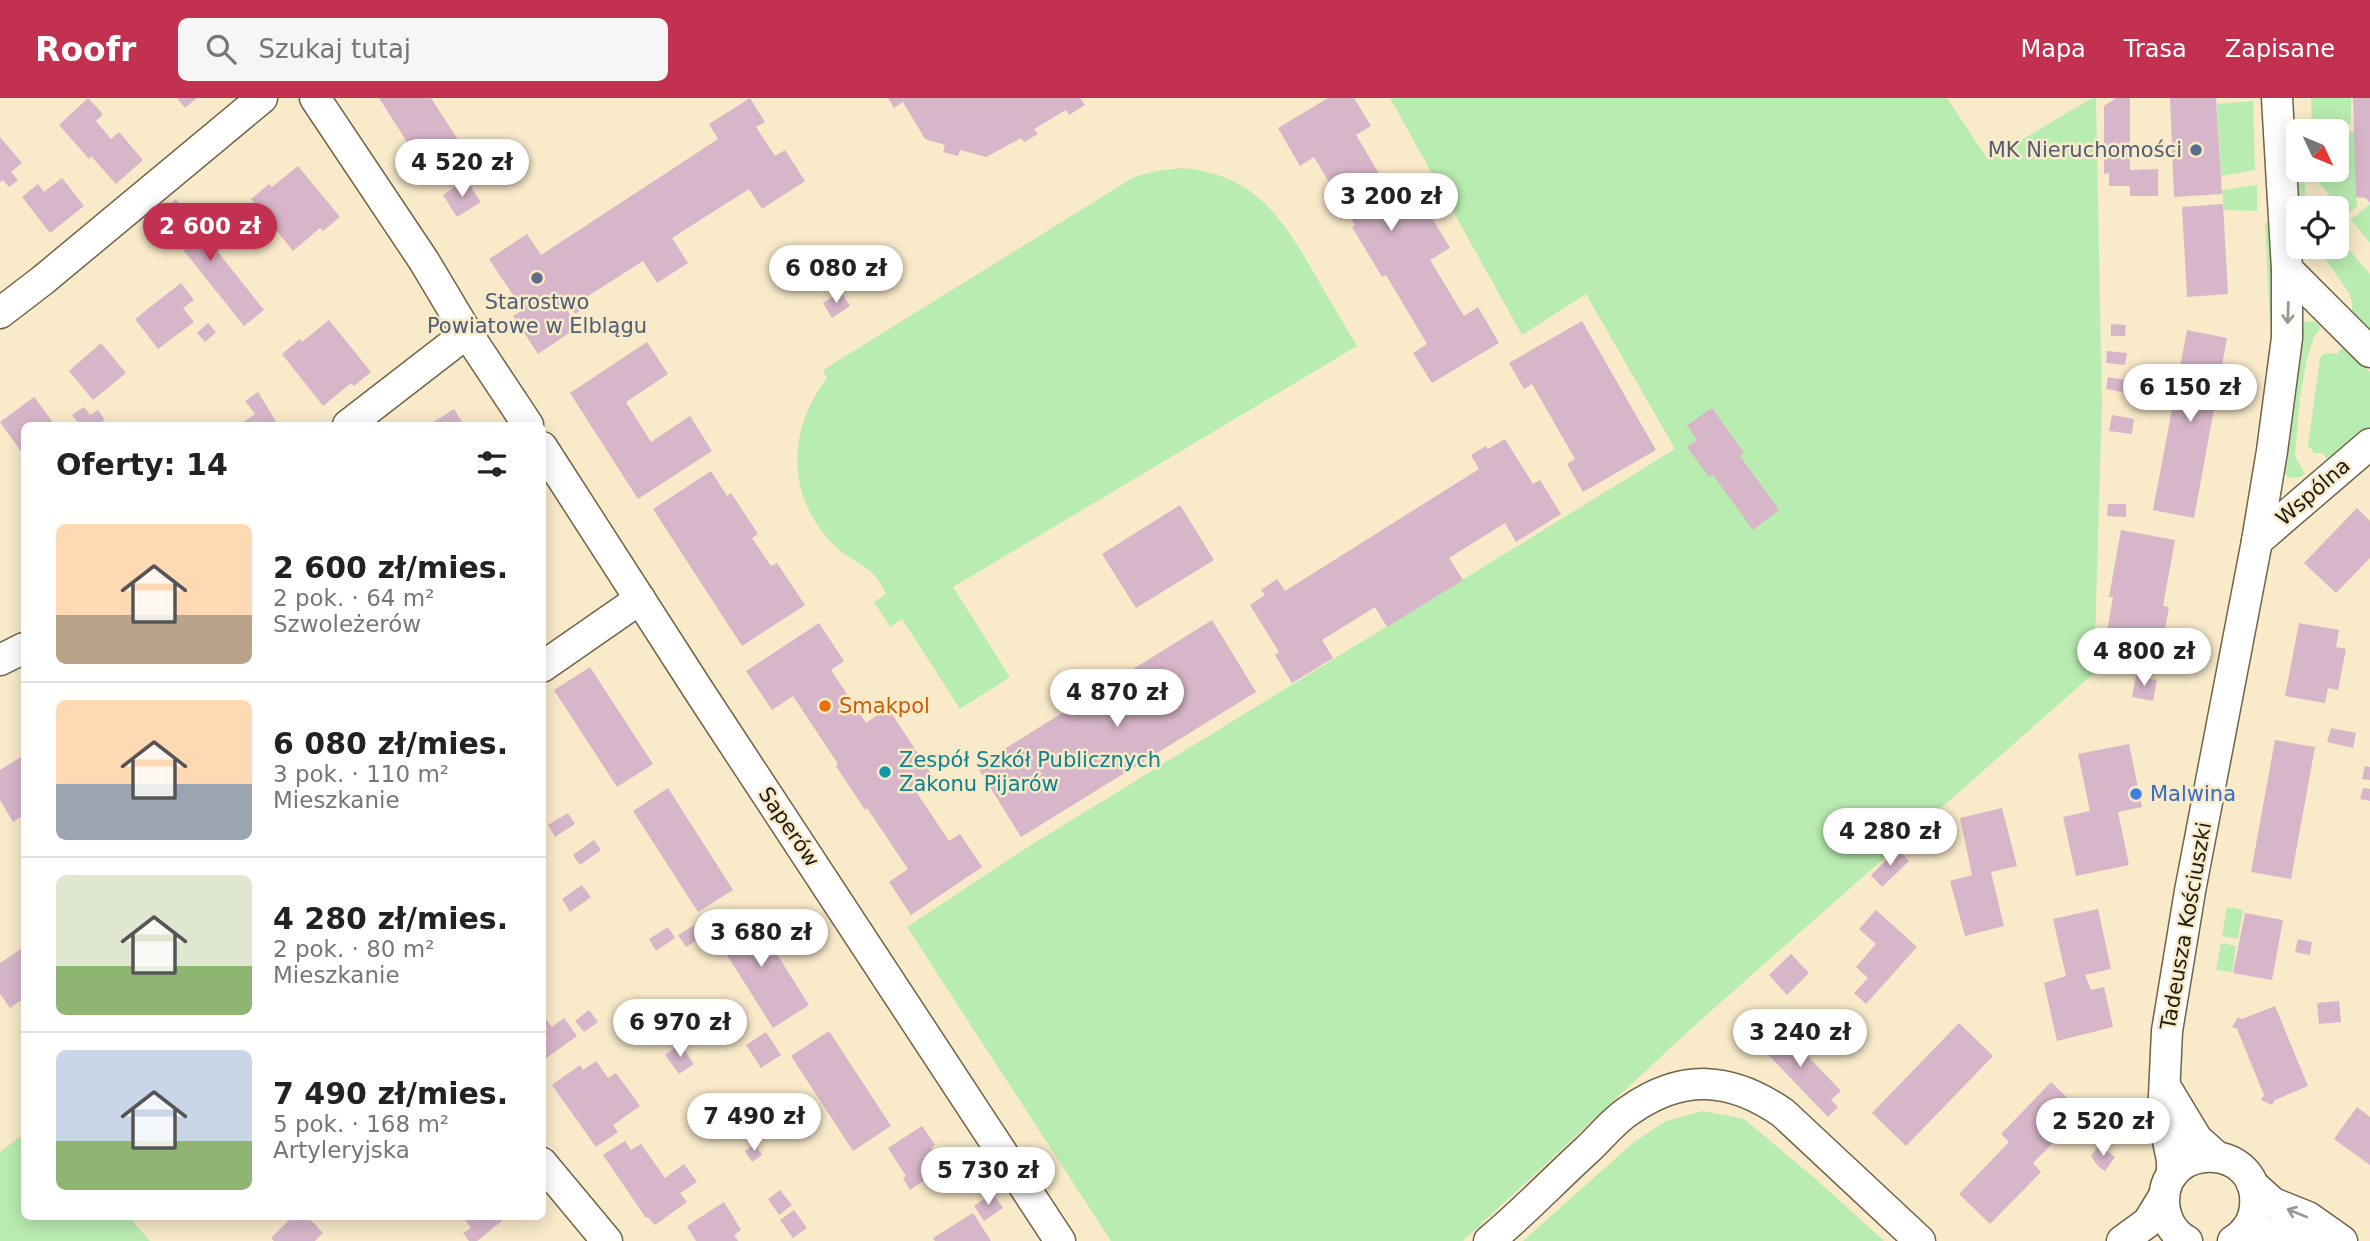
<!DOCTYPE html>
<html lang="pl">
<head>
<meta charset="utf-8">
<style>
  :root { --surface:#fff; --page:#f6f6f6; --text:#222; --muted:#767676; --line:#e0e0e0; --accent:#c23250 }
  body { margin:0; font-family:"DejaVu Sans",sans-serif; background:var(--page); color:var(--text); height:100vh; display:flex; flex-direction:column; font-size:26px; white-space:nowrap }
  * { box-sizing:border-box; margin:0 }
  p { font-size:23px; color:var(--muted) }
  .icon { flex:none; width:38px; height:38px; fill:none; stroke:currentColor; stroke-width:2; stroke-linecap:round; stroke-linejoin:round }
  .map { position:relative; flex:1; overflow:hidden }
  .details { position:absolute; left:21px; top:324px; width:525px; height:798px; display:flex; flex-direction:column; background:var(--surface); border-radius:10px; box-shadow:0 4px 18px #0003 }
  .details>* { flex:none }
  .needle { width:46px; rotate:134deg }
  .controls { position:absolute; left:2286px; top:21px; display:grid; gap:14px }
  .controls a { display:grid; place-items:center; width:63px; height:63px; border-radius:10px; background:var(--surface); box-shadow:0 4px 18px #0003; font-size:35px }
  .price { position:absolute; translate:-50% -60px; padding:0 16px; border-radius:24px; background:#fff; color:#222; font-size:23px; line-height:46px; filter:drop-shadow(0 2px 4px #0008) }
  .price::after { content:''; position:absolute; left:50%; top:42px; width:21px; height:16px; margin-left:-10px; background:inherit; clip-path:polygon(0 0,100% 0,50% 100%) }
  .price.current { background:var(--accent); color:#fff }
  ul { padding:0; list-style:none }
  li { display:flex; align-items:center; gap:21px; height:175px; padding:0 35px }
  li+li { border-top:2px solid var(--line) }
  li span { display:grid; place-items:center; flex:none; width:196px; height:140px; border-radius:10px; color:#555 }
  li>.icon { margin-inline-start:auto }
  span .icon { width:84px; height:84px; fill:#fffc; stroke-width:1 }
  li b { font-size:30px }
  h2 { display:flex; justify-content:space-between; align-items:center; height:84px; padding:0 35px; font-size:30px }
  header { display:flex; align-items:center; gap:42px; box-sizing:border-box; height:98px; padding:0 35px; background:var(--accent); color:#fff }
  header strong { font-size:33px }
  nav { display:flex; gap:38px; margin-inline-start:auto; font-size:24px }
  .search { width:490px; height:63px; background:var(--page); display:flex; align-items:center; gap:18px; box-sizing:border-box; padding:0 24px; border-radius:10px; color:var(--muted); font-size:26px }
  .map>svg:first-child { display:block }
  .green { fill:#b9ecb1 }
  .building { fill:#d7b6c9 }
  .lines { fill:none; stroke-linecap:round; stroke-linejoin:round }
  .minor-casing { stroke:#706347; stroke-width:33 }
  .minor { stroke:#fff; stroke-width:30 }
  .oneway { stroke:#9a9893 }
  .service-dot { fill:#5c6f8a; stroke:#f9eaca; stroke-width:2.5 }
  .food-dot { fill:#e8710a; stroke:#f9eaca; stroke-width:2.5 }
  .culture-dot { fill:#0f9aa8; stroke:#f9eaca; stroke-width:2.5 }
  .shop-dot { fill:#3f7fe0; stroke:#f9eaca; stroke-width:2.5 }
  .labels { text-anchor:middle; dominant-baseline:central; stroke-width:5; stroke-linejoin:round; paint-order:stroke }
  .service-label { font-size:21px; fill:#4e5e75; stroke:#f9eaca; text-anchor:end }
  .street-label { font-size:21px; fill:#1f1a0e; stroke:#f9eaca }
  .food-label { font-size:21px; fill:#c56008; stroke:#f9eaca; text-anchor:start }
  .culture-label { font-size:21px; fill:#0d838f; stroke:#f9eaca; text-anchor:start }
  .shop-label { font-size:21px; fill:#366cbe; stroke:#f9eaca; text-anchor:start }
</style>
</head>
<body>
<header>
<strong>Roofr</strong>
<div class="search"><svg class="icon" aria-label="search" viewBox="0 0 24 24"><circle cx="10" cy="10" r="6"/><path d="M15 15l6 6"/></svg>Szukaj tutaj</div>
<nav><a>Mapa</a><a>Trasa</a><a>Zapisane</a></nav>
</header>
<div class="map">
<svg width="2370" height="1143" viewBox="0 0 2370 1143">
  <rect width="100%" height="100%" fill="#f9eaca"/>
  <g class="green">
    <path d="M 1390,0 L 1947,0 L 1988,62 L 2092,0 L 2096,0 L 2102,306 L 2094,575 L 1694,928 L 1463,1143 L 1111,1143 L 907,829 L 1028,749 L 1675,351 L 1586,196 L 1522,237 Z"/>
    <path d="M 2311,0 L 2351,0 L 2351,26 L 2312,29 Z"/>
    <path d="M 2253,3 L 2255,72 L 2221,78 L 2217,6 Z"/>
    <path d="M 2301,26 L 2301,33 L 2298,33 L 2298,72 L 2304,72 L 2306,110 L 2298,110 L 2291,27 Z"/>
    <path d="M 2355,33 L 2357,108 L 2346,117 L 2315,80 L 2314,72 L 2336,72 L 2336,34 Z"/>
    <path d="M 1183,70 C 1254,77 1279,116 1313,173 C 1327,198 1342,223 1357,248 L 953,489 L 1010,579 L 960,611 L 902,521 L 890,529 L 874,504 L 886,496 C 883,490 879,483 875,478 C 865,466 847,460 836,449 C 786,401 786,333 827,280 L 823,272 L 1134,79 L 1156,73 Z"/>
    <path d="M 2257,87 L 2257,113 L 2224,112 L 2222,92 Z"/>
    <path d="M 2370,106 L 2370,145 L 2351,122 Z"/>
    <path d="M 2265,125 L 2272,125 L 2273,224 L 2270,227 Z"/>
    <path d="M 2336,137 L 2370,176 L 2370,242 L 2352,215 L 2352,205 L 2350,196 L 2318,151 L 2317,149 L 2336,149 Z"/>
    <path d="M 2306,223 L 2315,224 L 2321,229 L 2314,239 L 2307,261 L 2300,299 L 2295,358 L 2305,376 C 2296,382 2288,382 2282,372 L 2302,227 Z"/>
    <path d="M 2343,249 L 2370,274 L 2370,330 L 2327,361 L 2322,355 L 2314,355 L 2308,347 L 2320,261 C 2324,253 2329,255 2337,256 Z"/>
    <path d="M 2227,809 L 2243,812 L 2238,841 L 2222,838 Z"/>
    <path d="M 2221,845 L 2236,848 L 2232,874 L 2216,872 Z"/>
    <path d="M 1703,1013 L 1744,1021 L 1818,1083 L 1884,1143 L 1523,1143 L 1634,1044 L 1666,1023 Z"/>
    <path d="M 24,1036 L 24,1118 L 128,1118 L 150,1143 L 0,1143 L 0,1054 Z"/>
  </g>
  <g class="building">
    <path d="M 88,0 L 103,16 L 96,23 L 111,41 L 119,34 L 143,62 L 116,86 L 91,58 L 89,61 L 59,27 Z"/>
    <path d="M 177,0 L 197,0 L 185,10 Z"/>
    <path d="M 379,0 L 431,0 L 462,48 L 425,72 Z"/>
    <path d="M 750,0 L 765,24 L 756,29 L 775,58 L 785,52 L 805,83 L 762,111 L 749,91 L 672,140 L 688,165 L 657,185 L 643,163 L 577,205 L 581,212 L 575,216 L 570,208 L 566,210 L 578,229 L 538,256 L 513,218 L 523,212 L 489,161 L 527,136 L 541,157 L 718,41 L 709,26 Z"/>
    <path d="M 888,0 L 1080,0 L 1085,7 L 1069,17 L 1066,12 L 1034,31 L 1038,36 L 1024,44 L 1021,40 L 986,59 L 960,52 L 958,58 L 943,54 L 945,47 L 925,41 L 903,4 L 894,10 Z"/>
    <path d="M 1328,0 L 1354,0 L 1371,28 L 1356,37 L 1387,89 L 1406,77 L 1450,150 L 1430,162 L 1464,218 L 1478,209 L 1499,245 L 1432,285 L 1413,255 L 1427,246 L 1386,177 L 1382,179 L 1352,129 L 1355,127 L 1314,59 L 1300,68 L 1278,30 Z"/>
    <path d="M 2116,0 L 2130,0 L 2130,72 L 2158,71 L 2158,98 L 2130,98 L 2130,88 L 2109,88 L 2109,75 L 2104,76 L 2104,8 Z"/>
    <path d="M 2170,0 L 2216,0 L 2222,96 L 2174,99 Z"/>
    <path d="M 2353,0 L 2370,0 L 2370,105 L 2366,100 L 2356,99 Z"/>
    <path d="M 0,39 L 22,65 L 11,74 L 18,82 L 9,89 L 3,82 L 0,84 Z"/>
    <path d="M 298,68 L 340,119 L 323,133 L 320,130 L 293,153 L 251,101 L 269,86 L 272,89 Z"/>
    <path d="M 62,80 L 84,108 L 50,135 L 22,99 L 38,86 L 44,94 Z"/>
    <path d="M 466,82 L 481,104 L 457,119 L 443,97 Z"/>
    <path d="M 176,101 L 264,212 L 244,228 L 156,118 Z"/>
    <path d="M 2223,106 L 2228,196 L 2187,199 L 2182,109 Z"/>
    <path d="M 181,185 L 194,202 L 183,210 L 194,224 L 158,251 L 135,221 Z"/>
    <path d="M 841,194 L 850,208 L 832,220 L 823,205 Z"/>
    <path d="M 329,222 L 371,274 L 354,288 L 351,285 L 323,308 L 282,256 L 300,241 L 302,244 Z"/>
    <path d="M 1582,223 L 1656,352 L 1583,394 L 1567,366 L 1575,361 L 1532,286 L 1524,291 L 1509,265 Z"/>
    <path d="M 208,225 L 216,234 L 205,244 L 197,235 Z"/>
    <path d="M 2111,226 L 2126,227 L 2125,238 L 2111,238 Z"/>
    <path d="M 2187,232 L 2227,240 L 2194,420 L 2153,412 Z"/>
    <path d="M 647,244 L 668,276 L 626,304 L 651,344 L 690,318 L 712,353 L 638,401 L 570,295 Z"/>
    <path d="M 101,245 L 126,275 L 93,302 L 69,273 Z"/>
    <path d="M 2107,253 L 2127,255 L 2125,267 L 2106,265 Z"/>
    <path d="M 2108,279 L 2136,284 L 2134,296 L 2106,291 Z"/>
    <path d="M 258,294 L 277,325 L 274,327 L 239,327 L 255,316 L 245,303 Z"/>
    <path d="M 34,299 L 55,327 L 24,327 L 23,356 L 0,324 Z"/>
    <path d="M 84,309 L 90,317 L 98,312 L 105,322 L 97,327 L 80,327 L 72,317 Z"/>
    <path d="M 1712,310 L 1744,355 L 1740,358 L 1779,412 L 1753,432 L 1713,377 L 1709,379 L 1687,349 L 1697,342 L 1687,327 Z"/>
    <path d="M 454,311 L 464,327 L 429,327 Z"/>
    <path d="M 2112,317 L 2134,321 L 2132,336 L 2109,333 Z"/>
    <path d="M 1505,341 L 1533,386 L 1540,382 L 1561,416 L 1516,444 L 1505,425 L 1449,460 L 1463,482 L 1387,529 L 1375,509 L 1322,542 L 1333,560 L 1292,585 L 1275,557 L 1279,554 L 1250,507 L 1265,497 L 1261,492 L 1277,481 L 1285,493 L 1479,371 L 1471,357 L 1486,348 L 1488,351 Z"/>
    <path d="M 711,373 L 727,398 L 731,395 L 758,436 L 752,440 L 771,468 L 777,465 L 805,507 L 742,548 L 653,411 Z"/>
    <path d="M 2108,406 L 2126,406 L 2126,419 L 2107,418 Z"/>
    <path d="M 1180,407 L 1214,462 L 1136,510 L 1102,456 Z"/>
    <path d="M 2357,410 L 2370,423 L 2370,460 L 2336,495 L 2304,465 Z"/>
    <path d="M 2121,432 L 2175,442 L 2163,508 L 2169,509 L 2157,576 L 2101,567 L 2113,499 L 2109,499 Z"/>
    <path d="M 1212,522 L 1256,594 L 1021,739 L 977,668 Z"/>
    <path d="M 819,525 L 844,563 L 831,572 L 866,625 L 888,610 L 934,680 L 915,692 L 949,743 L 960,736 L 982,769 L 911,817 L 889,784 L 908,771 L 867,710 L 865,712 L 836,668 L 838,666 L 793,598 L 772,612 L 746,573 Z"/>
    <path d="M 2299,525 L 2339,532 L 2336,549 L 2346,551 L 2338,592 L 2328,590 L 2325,605 L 2285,598 Z"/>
    <path d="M 590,569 L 653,666 L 617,689 L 554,592 Z"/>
    <path d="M 2136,578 L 2157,582 L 2153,603 L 2132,599 Z"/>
    <path d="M 2331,630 L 2356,635 L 2353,650 L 2327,644 Z"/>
    <path d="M 2275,642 L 2315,649 L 2291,781 L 2251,774 Z"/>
    <path d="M 2129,646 L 2142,709 L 2118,714 L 2129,767 L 2076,778 L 2063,719 L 2090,713 L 2078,656 Z"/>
    <path d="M 24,657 L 24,717 L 13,724 L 0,702 L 0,672 Z"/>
    <path d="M 2365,668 L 2370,669 L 2370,682 L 2362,681 Z"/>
    <path d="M 668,690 L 733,792 L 698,814 L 633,713 Z"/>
    <path d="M 2363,690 L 2370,691 L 2370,703 L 2360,701 Z"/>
    <path d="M 2002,710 L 2017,768 L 1991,774 L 2004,828 L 1965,838 L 1950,783 L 1972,777 L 1960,720 Z"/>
    <path d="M 568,715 L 575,726 L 555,739 L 548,727 Z"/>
    <path d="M 594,742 L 601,752 L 580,767 L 573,757 Z"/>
    <path d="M 1898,751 L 1909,763 L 1882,789 L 1871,777 Z"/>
    <path d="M 582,787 L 591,799 L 570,814 L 562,801 Z"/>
    <path d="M 2098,811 L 2111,871 L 2085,877 L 2091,892 L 2104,889 L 2113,929 L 2057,943 L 2044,885 L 2066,878 L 2053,821 Z"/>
    <path d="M 749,812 L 809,907 L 773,930 L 713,835 Z"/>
    <path d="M 1876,812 L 1917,849 L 1866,906 L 1854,895 L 1868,880 L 1856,869 L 1876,846 L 1859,831 Z"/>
    <path d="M 2245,815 L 2283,822 L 2272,882 L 2233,875 Z"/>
    <path d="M 698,825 L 705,837 L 686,849 L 678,837 Z"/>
    <path d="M 668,829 L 675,840 L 656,853 L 649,841 Z"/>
    <path d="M 2298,841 L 2312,844 L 2310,857 L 2295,854 Z"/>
    <path d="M 24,849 L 24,900 L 10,910 L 0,896 L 0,865 Z"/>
    <path d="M 1791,856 L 1809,875 L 1787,897 L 1769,877 Z"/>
    <path d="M 2339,903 L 2341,924 L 2319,926 L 2317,905 Z"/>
    <path d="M 2275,908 L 2308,988 L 2275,1002 L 2272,1007 L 2261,1002 L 2264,997 L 2237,931 L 2232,929 L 2238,919 L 2242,921 Z"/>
    <path d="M 702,909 L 712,923 L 694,936 L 684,921 Z"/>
    <path d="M 589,912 L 598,924 L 584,934 L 575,923 Z"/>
    <path d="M 542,916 L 552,929 L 564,920 L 577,938 L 542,963 Z"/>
    <path d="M 1959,925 L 1993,958 L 1906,1048 L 1872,1015 Z"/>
    <path d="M 1781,930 L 1841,993 L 1831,1002 L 1838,1009 L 1828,1019 L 1752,940 L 1762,931 L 1771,940 Z"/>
    <path d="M 829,933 L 891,1028 L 853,1053 L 791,958 Z"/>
    <path d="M 766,934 L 781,957 L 761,970 L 746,947 Z"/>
    <path d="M 680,946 L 694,966 L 679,976 L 665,957 Z"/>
    <path d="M 596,963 L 608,980 L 616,975 L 640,1008 L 613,1027 L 618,1034 L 596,1049 L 552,987 L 580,967 L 583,972 Z"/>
    <path d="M 2051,984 L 2083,1015 L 2033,1065 L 2041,1074 L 1990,1126 L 1959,1096 L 2009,1044 L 2001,1036 Z"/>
    <path d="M 2357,1009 L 2370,1019 L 2370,1067 L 2334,1041 Z"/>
    <path d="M 922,1028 L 935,1047 L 931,1050 L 944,1069 L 910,1092 L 903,1080 L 906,1078 L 888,1050 Z"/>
    <path d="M 625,1043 L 631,1052 L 641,1046 L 665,1080 L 684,1066 L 697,1084 L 680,1095 L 687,1104 L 655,1127 L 648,1119 L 646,1120 L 603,1057 Z"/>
    <path d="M 755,1046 L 762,1057 L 752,1064 L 745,1053 Z"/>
    <path d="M 2099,1047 L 2115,1059 L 2105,1073 L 2098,1068 L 2091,1058 Z"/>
    <path d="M 780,1092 L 792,1107 L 779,1117 L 768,1101 Z"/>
    <path d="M 993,1095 L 1003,1110 L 984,1123 L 974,1108 Z"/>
    <path d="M 724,1104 L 741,1132 L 734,1137 L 738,1143 L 696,1143 L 687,1128 Z"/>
    <path d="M 794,1112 L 807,1130 L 793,1140 L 780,1122 Z"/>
    <path d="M 973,1115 L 991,1143 L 935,1143 L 933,1140 Z"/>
    <path d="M 293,1118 L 307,1118 L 323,1135 L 315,1143 L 274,1143 L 271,1140 Z"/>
    <path d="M 462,1118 L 508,1118 L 477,1143 L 469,1143 L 463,1135 L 471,1130 Z"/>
  </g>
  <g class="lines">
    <defs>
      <g id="minor">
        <path d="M 315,0 L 424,163 L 467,235 L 528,327"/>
        <path d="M 2287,171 L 2370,254"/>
        <path d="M 0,215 L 43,182 L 262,0"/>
        <path d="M 348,327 L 467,235"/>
        <path d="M 542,349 L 699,593 L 1060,1143"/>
        <path d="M 2257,443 L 2370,346"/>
        <path d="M 0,562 L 24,550"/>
        <path d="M 542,569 L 640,501"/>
        <path d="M 2165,988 L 2197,1041 L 2216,1058"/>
        <path d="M 542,1065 L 607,1143"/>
        <path d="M 2172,1077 L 2172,1062 L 2163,1019 L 2167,933 L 2190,793 L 2257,443 L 2272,353 L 2287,240 L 2287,171 L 2277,0"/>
        <path d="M 2252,1086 L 2273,1105 L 2308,1119 L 2342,1143"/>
        <path d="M 2244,1134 L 2263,1134 L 2323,1143"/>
        <path d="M 1489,1143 C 1523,1115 1554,1082 1587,1052 C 1601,1039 1614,1022 1630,1012 C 1683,975 1731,979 1783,1015 L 1920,1143"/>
        <path d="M 2122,1143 L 2148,1124 L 2164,1098"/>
        <path d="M 2187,1143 C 2172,1135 2164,1119 2164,1102 C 2165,1042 2261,1045 2255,1108 C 2254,1123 2246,1135 2233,1143"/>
      </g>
    </defs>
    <use href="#minor" class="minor-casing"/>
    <use href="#minor" class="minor"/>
  </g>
  <defs><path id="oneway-shaft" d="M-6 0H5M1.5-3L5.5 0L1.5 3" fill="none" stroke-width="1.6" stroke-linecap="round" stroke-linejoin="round" transform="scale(1.75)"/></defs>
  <g class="oneway">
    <use href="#oneway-shaft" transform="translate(2288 215) rotate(92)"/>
    <use href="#oneway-shaft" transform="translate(2297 1115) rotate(-158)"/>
  </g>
  <g class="service-dot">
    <circle cx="2196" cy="52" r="7"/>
    <circle cx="537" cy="180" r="7"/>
  </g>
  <circle class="food-dot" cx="825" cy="608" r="7"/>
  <circle class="culture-dot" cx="885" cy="674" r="7"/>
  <circle class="shop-dot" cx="2136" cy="696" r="7"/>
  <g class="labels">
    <g class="service-label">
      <text x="2182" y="52">MK Nieruchomości</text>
      <text x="537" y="204" text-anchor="middle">Starostwo<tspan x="537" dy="24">Powiatowe w Elblągu</tspan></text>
    </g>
    <g class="street-label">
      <text transform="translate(2313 394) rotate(-41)">Wspólna</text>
      <text transform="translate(789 729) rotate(56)">Saperów</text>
      <text transform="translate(2186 828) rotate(-80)">Tadeusza Kościuszki</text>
    </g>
    <g class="food-label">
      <text x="839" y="608">Smakpol</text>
    </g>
    <g class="culture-label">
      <text x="899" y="662">Zespół Szkół Publicznych<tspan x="899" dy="24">Zakonu Pijarów</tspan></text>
    </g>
    <g class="shop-label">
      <text x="2150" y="696">Malwina</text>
    </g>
  </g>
</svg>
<div class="controls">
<a><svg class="needle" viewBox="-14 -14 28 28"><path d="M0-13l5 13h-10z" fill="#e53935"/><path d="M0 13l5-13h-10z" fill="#767676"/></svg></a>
<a><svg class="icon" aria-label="locate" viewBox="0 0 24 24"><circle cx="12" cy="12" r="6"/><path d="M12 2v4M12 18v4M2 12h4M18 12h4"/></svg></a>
</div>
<b class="price" style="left:462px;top:101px">4 520 zł</b>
<b class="price" style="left:1391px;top:135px">3 200 zł</b>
<b class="price current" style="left:210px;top:165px">2 600 zł</b>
<b class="price" style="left:836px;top:207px">6 080 zł</b>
<b class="price" style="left:2190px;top:326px">6 150 zł</b>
<b class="price" style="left:2144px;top:590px">4 800 zł</b>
<b class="price" style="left:1117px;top:631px">4 870 zł</b>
<b class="price" style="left:1890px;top:770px">4 280 zł</b>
<b class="price" style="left:761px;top:871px">3 680 zł</b>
<b class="price" style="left:680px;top:961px">6 970 zł</b>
<b class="price" style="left:1800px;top:971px">3 240 zł</b>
<b class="price" style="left:754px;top:1055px">7 490 zł</b>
<b class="price" style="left:2103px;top:1060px">2 520 zł</b>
<b class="price" style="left:988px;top:1109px">5 730 zł</b>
<section class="details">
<h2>Oferty: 14<svg class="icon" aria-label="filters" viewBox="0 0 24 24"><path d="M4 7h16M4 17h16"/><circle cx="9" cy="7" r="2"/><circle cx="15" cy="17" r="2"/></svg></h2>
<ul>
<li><span style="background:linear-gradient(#ffd9b3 65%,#b9a48a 0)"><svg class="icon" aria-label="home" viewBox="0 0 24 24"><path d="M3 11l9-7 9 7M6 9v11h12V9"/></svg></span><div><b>2 600 zł/mies.</b><p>2 pok. · 64 m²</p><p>Szwoleżerów</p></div></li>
<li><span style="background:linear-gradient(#ffd9b3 60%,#9aa5b1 0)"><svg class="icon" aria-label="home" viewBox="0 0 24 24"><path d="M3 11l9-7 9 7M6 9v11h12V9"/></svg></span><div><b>6 080 zł/mies.</b><p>3 pok. · 110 m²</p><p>Mieszkanie</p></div></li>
<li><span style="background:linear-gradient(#dfe7d0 65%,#8fb573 0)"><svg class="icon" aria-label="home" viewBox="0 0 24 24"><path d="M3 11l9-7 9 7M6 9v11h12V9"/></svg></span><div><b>4 280 zł/mies.</b><p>2 pok. · 80 m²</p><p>Mieszkanie</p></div></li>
<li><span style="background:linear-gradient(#c9d6e8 65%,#8fb573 0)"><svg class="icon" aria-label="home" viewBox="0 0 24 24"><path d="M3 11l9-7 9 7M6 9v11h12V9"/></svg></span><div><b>7 490 zł/mies.</b><p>5 pok. · 168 m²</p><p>Artyleryjska</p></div></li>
</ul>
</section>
</div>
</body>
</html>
